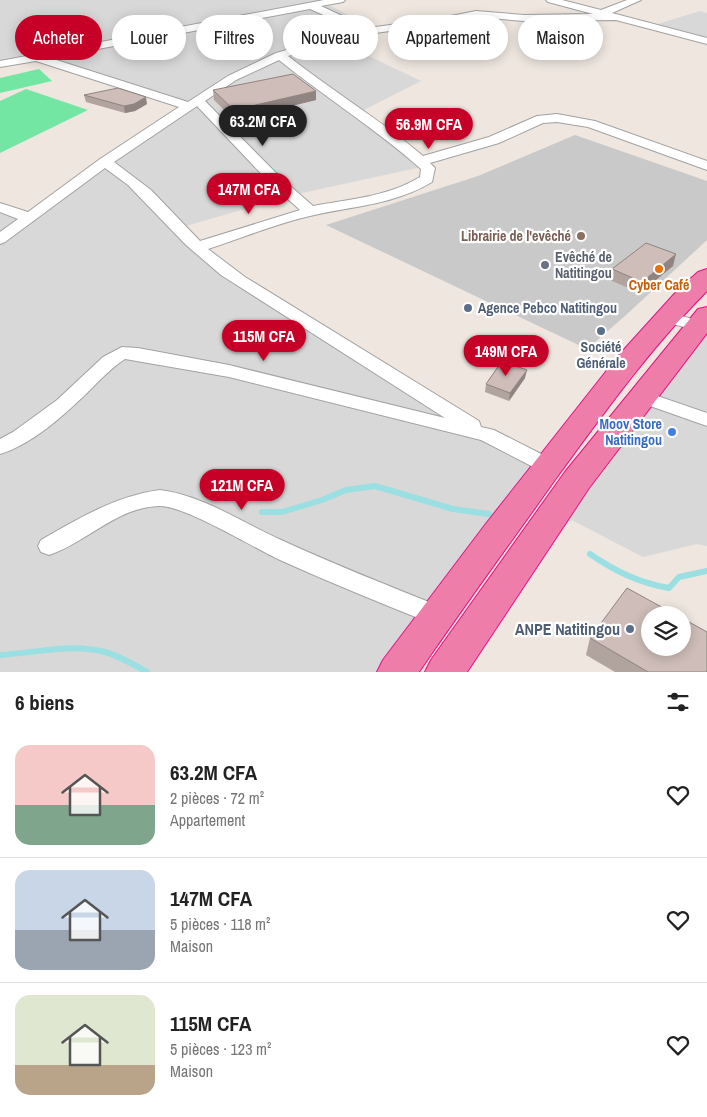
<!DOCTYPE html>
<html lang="fr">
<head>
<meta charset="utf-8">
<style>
  :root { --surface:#fff; --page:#f6f6f6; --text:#222; --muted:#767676; --line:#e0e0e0; --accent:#c60027 }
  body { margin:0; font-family:"Archivo Narrow",sans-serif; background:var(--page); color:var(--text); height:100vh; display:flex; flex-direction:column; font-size:19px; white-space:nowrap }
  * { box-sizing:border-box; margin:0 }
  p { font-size:16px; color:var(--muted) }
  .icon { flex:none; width:28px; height:28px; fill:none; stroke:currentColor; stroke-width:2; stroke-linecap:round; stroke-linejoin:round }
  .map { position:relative; height:672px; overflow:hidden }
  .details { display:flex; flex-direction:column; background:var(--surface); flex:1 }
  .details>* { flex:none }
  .guide { position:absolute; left:15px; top:15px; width:678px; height:45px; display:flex; gap:10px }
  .fabs { position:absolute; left:641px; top:606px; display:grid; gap:10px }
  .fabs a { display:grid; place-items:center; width:50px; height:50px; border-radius:50%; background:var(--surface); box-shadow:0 2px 12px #0003; font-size:25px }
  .price { position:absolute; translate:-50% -42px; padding:0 11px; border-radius:18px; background:var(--accent); color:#fff; font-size:16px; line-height:32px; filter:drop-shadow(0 1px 2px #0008) }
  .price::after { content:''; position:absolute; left:50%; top:30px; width:15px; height:11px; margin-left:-8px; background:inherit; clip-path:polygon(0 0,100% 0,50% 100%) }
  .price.selected { background:#222; color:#fff }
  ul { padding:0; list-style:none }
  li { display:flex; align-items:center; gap:15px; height:125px; padding:0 15px }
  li+li { border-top:1px solid var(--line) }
  li span { display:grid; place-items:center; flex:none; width:140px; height:100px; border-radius:15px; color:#555 }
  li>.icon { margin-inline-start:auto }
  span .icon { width:60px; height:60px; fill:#fffc; stroke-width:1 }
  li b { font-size:21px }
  h2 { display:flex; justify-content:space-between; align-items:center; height:60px; padding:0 15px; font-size:21px }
  .tag { padding:0 18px; border-radius:22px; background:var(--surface); box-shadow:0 2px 12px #0003; font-size:18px; line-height:45px }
  .tag.selected { background:var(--accent); color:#fff }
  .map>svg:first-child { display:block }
  .residential { fill:#d9d8d8 }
  .religious { fill:#c9c9c9 }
  .pitch { fill:#74e6a3 }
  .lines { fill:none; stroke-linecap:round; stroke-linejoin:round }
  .stream { stroke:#9adfe1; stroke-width:6 }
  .street-casing { stroke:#a2a2a2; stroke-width:2 }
  .highway-casing { stroke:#e61285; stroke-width:2 }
  .street { fill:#fff; fill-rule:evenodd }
  .highway { fill:#ef7da9; fill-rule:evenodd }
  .wall { fill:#b1a39e }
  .shaded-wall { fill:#908481 }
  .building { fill:#cebdb8; stroke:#908481 }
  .education-dot { fill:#8d6e63; stroke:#fff; stroke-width:2 }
  .worship-dot { fill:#6b7280; stroke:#fff; stroke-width:2 }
  .food-dot { fill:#e8710a; stroke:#fff; stroke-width:2 }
  .service-dot { fill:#5c6f8a; stroke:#fff; stroke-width:2 }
  .shop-dot { fill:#3f7fe0; stroke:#fff; stroke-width:2 }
  .labels { text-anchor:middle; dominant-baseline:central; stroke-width:4.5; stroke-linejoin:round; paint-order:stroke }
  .education-label { font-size:14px; font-weight:bold; fill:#785e54; stroke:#fff; text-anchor:end }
  .worship-label { font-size:14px; font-weight:bold; fill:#5b616d; stroke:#fff; text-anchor:start }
  .food-label { font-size:14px; font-weight:bold; fill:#c56008; stroke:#fff }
  .service-label { font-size:14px; font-weight:bold; fill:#4e5e75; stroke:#fff; text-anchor:start }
  .shop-label { font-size:14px; font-weight:bold; fill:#366cbe; stroke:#fff; text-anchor:end }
  .near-service-label { font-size:16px; font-weight:bold; fill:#4e5e75; stroke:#fff; text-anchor:end }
</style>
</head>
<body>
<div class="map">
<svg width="707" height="672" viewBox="0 0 707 672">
  <rect width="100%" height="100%" fill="#eee6df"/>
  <g class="residential">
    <path d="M 0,0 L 347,0 L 327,4 L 373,28 L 346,45 L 421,81 L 356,114 L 426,166 L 293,195 L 179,228 L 241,280 L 467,424 L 551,466 L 403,672 L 0,672 L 0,207 L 28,217 L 191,107 L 32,58 L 0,63 Z"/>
    <path d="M 700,11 L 707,13 L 707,41 L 651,26 Z"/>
    <path d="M 707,318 L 707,546 L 697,544 L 643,557 L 562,515 Z"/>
  </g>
  <path class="religious" d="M 575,135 L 707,181 L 707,240 L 626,315 L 587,349 L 326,225 L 478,176 Z"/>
  <g class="pitch">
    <path d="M 39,69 L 52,81 L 0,93 L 0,78 Z"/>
    <path d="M 26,89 L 88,110 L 0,153 L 0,101 Z"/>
  </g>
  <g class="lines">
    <g class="stream">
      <path d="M 262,512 L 282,512 L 322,500 L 346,490 L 375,486 L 453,509 L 489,514"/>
      <path d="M 590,554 C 615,571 639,583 669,588 L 679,577 L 707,571"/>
      <path d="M 0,655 C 34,653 71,643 105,652 C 120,656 134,665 147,672"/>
    </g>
    <defs>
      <g id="street">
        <path d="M 324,0 L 345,0 L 343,2 L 321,6 L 368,28 L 441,18 L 476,11 L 524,15 L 593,14 L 548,2 L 546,0 L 562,0 L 601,10 L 627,0 L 641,0 L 612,13 L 707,38 L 707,44 L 616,20 L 524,21 L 476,17 L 441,24 L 368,34 L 288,56 C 332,91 381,120 423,156 L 489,137 L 537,116 L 557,114 L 595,121 L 707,161 L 707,170 L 588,127 L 557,122 L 543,123 L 499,143 L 430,163 L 435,168 L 432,182 C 394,205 352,206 310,216 C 275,224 242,238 208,249 L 245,277 L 479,421 L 481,427 L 494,430 L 555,461 L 558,466 L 555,471 L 548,473 L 541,471 L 481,440 L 229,377 L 125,359 C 111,368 100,380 88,392 C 64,415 33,444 0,454 L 0,439 L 13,432 L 57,400 L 103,357 L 122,347 L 138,348 L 229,365 L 445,418 L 221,275 L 186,245 L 128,185 L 105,168 L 5,242 L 0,244 L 0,232 L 18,219 L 0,212 L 0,203 L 28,212 L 100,159 L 179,107 L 36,61 L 0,67 L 0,61 ZM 310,9 L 357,30 L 276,53 L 228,76 L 188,102 L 50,58 ZM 279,60 C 325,97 376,129 421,169 L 420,177 C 387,197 350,199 313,206 L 279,176 L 205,101 L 236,80 ZM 197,106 L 269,182 L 300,210 L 200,241 L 151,190 L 114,162 Z"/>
        <path d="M 667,312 L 707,323 L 707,333 L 661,321 L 658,317 L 661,313 Z"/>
        <path d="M 643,391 L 707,413 L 707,426 L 636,401 L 634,397 L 636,393 Z"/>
        <path d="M 160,490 C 202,495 241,522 279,539 C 333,564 389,586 444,608 L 448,615 L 444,622 L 436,625 L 428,622 C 378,602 329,582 280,560 C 254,548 184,505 159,506 C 117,507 86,543 49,555 L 41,552 L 38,546 L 41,540 C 79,518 116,496 160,490 Z"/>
      </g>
      <g id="highway">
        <path d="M 707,269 L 707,291 C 651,347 604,413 557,477 C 511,542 464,606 419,672 L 377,672 L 383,660 L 485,525 L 619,355 L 677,291 L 698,272 Z"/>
        <path d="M 707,307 L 707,333 L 589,488 L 467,672 L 425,672 L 431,660 L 565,472 L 698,309 Z"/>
      </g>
    </defs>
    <use href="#street" class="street-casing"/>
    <use href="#highway" class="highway-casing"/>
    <use href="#street" class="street"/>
    <use href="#highway" class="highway"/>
  </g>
  <g class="wall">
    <path d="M 53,24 L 76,34 L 77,40 L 62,42 L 54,30 Z"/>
    <path d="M 213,90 L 316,100 L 234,120 L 214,100 Z"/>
    <path d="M 84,95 L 147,104 L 135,111 L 125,113 L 86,102 Z"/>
    <path d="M 673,266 L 640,293 L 610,280 L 612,269 Z"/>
    <path d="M 525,378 L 509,401 L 485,392 L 486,384 Z"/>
    <path d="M 590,638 L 707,672 L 615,672 L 586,655 Z"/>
  </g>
  <g class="shaded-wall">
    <path d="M 76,34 L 77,40 L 62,42 L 61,36 Z"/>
    <path d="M 316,91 L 316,100 L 234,120 L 234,110 Z"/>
    <path d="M 146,97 L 147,104 L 135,111 L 125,113 L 124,106 Z"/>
    <path d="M 676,254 L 673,266 L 640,293 L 642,282 Z"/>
    <path d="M 527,370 L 525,378 L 509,401 L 510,393 Z"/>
  </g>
  <g class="building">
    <path d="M 67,22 L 76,34 L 61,36 L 53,24 Z"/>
    <path d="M 293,74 L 316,91 L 234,110 L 213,90 Z"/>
    <path d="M 118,88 L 146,97 L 134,104 L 124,106 L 84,95 Z"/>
    <path d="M 646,243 L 676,254 L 642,282 L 612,269 Z"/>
    <path d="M 502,361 L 527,370 L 510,393 L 486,384 Z"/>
    <path d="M 627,588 L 676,615 L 650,615 L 650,648 L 682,648 L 682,618 L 707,632 L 707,672 L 648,672 L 590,638 Z"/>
  </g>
  <circle class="education-dot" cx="581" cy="236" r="5"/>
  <circle class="worship-dot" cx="545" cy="265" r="5"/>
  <circle class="food-dot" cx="659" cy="269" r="5"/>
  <g class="service-dot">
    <circle cx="468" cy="308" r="5"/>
    <circle cx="601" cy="331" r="5"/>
    <circle cx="630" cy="629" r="5"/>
  </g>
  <circle class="shop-dot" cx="672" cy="432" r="5"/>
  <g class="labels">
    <g class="education-label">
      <text x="571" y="236">Librairie de l'evêché</text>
    </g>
    <g class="worship-label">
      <text x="555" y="257">Evêché de<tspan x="555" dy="16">Natitingou</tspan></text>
    </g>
    <g class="food-label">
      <text x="659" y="285">Cyber Café</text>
    </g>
    <g class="service-label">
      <text x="478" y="308">Agence Pebco Natitingou</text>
      <text x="601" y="347" text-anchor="middle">Société<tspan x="601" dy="16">Générale</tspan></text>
    </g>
    <g class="shop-label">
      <text x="662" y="424">Moov Store<tspan x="662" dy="16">Natitingou</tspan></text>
    </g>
    <g class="near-service-label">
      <text x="620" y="629">ANPE Natitingou</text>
    </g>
  </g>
</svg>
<div class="fabs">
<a><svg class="icon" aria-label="layers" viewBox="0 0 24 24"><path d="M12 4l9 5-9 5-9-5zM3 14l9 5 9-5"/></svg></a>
</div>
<b class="price selected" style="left:263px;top:147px">63.2M CFA</b>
<b class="price" style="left:429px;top:150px">56.9M CFA</b>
<b class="price" style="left:249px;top:215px">147M CFA</b>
<b class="price" style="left:264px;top:362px">115M CFA</b>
<b class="price" style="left:506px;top:377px">149M CFA</b>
<b class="price" style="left:242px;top:511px">121M CFA</b>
<div class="guide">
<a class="tag selected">Acheter</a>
<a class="tag">Louer</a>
<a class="tag">Filtres</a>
<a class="tag">Nouveau</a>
<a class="tag">Appartement</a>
<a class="tag">Maison</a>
</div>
</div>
<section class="details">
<h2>6 biens<svg class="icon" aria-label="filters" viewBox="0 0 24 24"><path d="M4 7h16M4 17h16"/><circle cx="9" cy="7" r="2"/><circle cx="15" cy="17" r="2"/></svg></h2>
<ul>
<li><span style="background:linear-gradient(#f6c9c9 60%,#7fa58c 0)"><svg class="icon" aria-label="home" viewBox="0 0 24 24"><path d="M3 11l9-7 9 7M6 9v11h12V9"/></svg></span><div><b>63.2M CFA</b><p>2 pièces · 72 m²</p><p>Appartement</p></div><svg class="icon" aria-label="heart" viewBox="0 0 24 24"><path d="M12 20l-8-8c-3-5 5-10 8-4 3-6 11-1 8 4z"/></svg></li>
<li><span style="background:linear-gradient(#c9d6e8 60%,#9aa5b1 0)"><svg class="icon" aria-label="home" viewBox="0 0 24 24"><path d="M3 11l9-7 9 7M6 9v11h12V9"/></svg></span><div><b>147M CFA</b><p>5 pièces · 118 m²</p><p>Maison</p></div><svg class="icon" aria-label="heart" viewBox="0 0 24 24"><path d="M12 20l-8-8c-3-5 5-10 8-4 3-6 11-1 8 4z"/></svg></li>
<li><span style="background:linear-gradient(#dfe7d0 70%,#b9a48a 0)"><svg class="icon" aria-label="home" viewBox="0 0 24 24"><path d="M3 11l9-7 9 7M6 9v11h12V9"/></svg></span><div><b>115M CFA</b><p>5 pièces · 123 m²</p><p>Maison</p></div><svg class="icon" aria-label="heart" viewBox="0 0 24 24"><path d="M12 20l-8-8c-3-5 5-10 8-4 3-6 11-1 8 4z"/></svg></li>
</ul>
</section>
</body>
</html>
